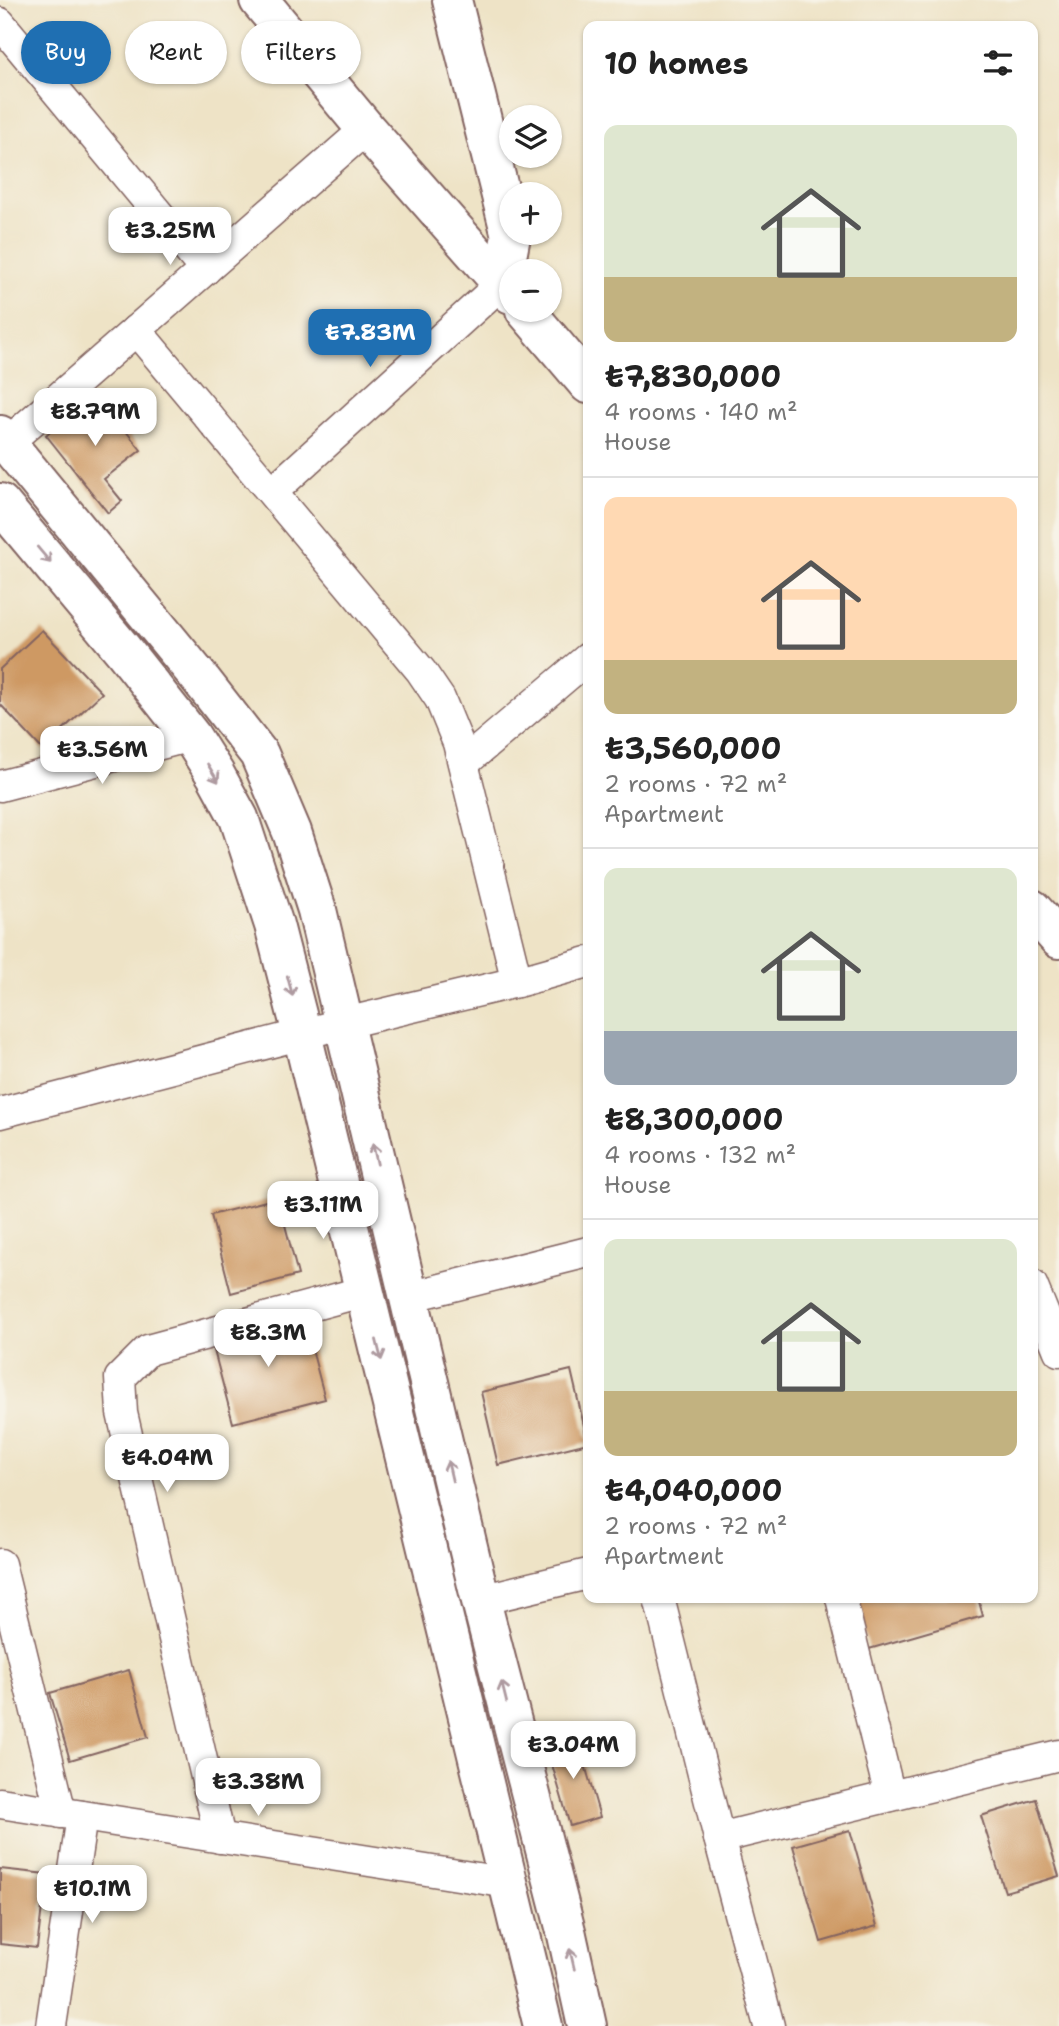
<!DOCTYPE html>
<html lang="en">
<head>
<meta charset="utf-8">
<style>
  :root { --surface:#fff; --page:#f2f2f2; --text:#222; --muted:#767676; --line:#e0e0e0; --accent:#1f6fb2 }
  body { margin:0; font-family:"Shantell Sans",sans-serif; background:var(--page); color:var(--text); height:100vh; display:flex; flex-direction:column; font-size:26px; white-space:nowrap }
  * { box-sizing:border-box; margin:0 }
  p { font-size:23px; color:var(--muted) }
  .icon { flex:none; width:38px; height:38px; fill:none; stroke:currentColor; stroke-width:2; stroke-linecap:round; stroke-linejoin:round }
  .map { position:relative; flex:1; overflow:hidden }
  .sheet { position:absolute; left:583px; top:21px; width:455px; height:1582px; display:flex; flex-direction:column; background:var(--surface); border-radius:14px; box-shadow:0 2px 5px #0004 }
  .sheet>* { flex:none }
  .top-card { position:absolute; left:21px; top:21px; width:457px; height:63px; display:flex; gap:14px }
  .buttons { position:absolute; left:499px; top:105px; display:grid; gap:14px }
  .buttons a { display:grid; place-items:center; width:63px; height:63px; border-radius:50%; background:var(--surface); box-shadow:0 2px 5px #0004; font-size:35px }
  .price { position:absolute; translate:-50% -60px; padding:0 16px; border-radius:14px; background:#fff; color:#222; font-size:23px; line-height:46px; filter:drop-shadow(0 2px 4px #0008) }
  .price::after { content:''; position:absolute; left:50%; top:42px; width:21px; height:16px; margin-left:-10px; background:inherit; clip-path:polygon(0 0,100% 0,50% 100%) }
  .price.on { background:var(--accent); color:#fff }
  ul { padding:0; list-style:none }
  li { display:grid; align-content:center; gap:14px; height:371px; padding:0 21px }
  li+li { border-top:2px solid var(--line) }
  li span { display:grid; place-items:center; height:217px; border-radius:14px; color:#555 }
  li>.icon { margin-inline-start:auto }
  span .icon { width:126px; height:126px; fill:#fffc; stroke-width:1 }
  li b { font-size:30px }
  h2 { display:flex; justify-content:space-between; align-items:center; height:84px; padding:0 21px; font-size:30px }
  .chip { padding:0 24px; border-radius:32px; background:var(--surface); box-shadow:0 2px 5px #0004; font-size:24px; line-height:63px }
  .chip.on { background:var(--accent); color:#fff }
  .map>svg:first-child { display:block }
  .building { fill:#ce9964 }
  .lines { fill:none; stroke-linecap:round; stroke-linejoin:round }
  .street-casing { stroke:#836461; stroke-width:33 }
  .secondary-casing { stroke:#836461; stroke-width:42 }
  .street { stroke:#fff; stroke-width:30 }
  .secondary { stroke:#fff; stroke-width:38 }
  .oneway { stroke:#ae9aa0 }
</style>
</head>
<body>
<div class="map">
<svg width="1059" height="2026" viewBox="0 0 1059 2026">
  <rect width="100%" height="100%" fill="#f7f3e8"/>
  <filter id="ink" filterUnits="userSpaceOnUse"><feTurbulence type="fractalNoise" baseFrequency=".0143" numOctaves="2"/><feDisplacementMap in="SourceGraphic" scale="14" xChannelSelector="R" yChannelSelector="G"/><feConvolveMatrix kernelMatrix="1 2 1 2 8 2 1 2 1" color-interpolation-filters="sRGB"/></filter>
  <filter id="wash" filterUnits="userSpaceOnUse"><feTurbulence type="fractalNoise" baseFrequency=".00686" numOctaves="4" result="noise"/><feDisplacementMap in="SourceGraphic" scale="28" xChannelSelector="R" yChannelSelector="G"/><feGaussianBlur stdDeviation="1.57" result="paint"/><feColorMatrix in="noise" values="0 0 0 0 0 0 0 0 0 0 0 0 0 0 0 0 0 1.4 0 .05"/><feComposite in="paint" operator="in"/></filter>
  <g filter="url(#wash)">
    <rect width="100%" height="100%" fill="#eee3c6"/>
    <g id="blocks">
      <g class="building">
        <path d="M 97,395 L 141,450 L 104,479 L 122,501 L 108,513 L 46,435 Z"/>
        <path d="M 42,630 L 102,693 L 42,749 L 0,704 L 0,669 Z"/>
        <path d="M 278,1198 L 298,1275 L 231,1293 L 211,1215 Z"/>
        <path d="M 303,1315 L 325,1399 L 233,1423 L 211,1339 Z"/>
        <path d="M 571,1370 L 588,1443 L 498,1465 L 481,1392 Z"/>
        <path d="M 855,1598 L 978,1598 L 983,1616 L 869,1649 Z"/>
        <path d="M 129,1670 L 148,1737 L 70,1760 L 50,1693 Z"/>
        <path d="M 577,1737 L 600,1817 L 570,1826 L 546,1744 Z"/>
        <path d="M 1036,1799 L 1059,1876 L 1005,1892 L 981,1816 Z"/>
        <path d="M 850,1830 L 877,1926 L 821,1942 L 793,1846 Z"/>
        <path d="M 0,1869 L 46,1874 L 37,1948 L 0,1944 Z"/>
      </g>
    </g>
  </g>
  <g filter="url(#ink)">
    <use href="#blocks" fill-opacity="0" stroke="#836461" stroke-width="2"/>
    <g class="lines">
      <defs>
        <g id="street">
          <path d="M 0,23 L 205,270"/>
          <path d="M 136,330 L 421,671 L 440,699 L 458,743 L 517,982"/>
          <path d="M 7,443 L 366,129"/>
          <path d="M 272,492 L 502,283"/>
          <path d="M 464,763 L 588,658"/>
          <path d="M 0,786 L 191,736"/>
          <path d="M 0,1113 L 345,1023 L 517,982 L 588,962"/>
          <path d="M 1032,1285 L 1059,1351"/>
          <path d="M 409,1297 L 588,1252"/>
          <path d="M 0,1564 L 61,1813"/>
          <path d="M 659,1598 L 719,1838"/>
          <path d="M 841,1598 L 890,1796"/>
          <path d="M 480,1600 L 588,1574"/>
          <path d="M 0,1803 L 509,1883"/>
          <path d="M 220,1838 L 122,1413 L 120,1378 L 148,1350 L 365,1291"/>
          <path d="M 51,2026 L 82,1816"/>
          <path d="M 769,2026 L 719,1838 L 1059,1755"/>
        </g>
        <g id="secondary">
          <path d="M 259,0 L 366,129 L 511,294"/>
          <path d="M 452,0 L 511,236 L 502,283"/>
          <path d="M 525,310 L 588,384"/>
          <path d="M 0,435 L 202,681 L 259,754 L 292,832 L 317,910 L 478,1589 L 567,1935 L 587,2026"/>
          <path d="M 0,503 L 123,650 L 191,736 L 215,774 L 239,818 L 274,925 L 302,1034 L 543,2026"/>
          <path d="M 1032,909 L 1059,939"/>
        </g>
      </defs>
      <use href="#street" class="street-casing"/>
      <use href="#secondary" class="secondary-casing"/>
      <use href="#street" class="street"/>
      <use href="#secondary" class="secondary"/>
    </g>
    <defs><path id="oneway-shaft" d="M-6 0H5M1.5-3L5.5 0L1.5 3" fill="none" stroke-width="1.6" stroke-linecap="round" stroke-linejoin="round" transform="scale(1.75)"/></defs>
    <g class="oneway">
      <use href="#oneway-shaft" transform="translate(44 555) rotate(50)"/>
      <use href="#oneway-shaft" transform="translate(213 773) rotate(59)"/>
      <use href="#oneway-shaft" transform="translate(290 986) rotate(75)"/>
      <use href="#oneway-shaft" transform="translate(375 1154) rotate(-103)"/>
      <use href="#oneway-shaft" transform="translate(379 1350) rotate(76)"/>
      <use href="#oneway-shaft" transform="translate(450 1471) rotate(-103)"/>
      <use href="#oneway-shaft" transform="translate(504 1692) rotate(-104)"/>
      <use href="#oneway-shaft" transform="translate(572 1959) rotate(-103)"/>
    </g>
  </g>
</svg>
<div class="buttons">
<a><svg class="icon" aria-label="layers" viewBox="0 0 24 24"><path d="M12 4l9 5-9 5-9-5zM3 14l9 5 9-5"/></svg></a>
<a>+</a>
<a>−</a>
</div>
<b class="price" style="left:170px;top:267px">₺3.25M</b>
<b class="price on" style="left:370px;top:369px">₺7.83M</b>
<b class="price" style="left:95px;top:448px">₺8.79M</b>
<b class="price" style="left:102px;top:786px">₺3.56M</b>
<b class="price" style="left:323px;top:1241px">₺3.11M</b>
<b class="price" style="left:268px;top:1369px">₺8.3M</b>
<b class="price" style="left:167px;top:1494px">₺4.04M</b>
<b class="price" style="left:573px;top:1781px">₺3.04M</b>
<b class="price" style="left:258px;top:1818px">₺3.38M</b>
<b class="price" style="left:92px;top:1925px">₺10.1M</b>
<div class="top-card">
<a class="chip on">Buy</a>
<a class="chip">Rent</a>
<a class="chip">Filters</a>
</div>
<section class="sheet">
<h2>10 homes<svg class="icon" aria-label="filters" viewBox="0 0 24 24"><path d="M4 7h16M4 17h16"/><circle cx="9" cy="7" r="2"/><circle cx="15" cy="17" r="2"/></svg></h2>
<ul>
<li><span style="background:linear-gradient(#dfe7d0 70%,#c2b280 0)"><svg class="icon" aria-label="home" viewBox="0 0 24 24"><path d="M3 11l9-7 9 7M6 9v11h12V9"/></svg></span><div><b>₺7,830,000</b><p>4 rooms · 140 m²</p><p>House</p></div></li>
<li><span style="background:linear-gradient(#ffd9b3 75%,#c2b280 0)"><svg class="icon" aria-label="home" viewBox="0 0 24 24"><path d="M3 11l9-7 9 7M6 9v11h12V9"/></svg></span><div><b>₺3,560,000</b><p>2 rooms · 72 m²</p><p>Apartment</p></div></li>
<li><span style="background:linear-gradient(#dfe7d0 75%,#9aa5b1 0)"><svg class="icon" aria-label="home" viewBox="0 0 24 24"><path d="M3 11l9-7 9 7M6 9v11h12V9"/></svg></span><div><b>₺8,300,000</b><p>4 rooms · 132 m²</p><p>House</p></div></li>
<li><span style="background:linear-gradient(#dfe7d0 70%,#c2b280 0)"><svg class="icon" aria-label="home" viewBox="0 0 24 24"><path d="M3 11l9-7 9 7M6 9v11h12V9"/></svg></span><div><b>₺4,040,000</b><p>2 rooms · 72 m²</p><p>Apartment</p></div></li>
</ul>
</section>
</div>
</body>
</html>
